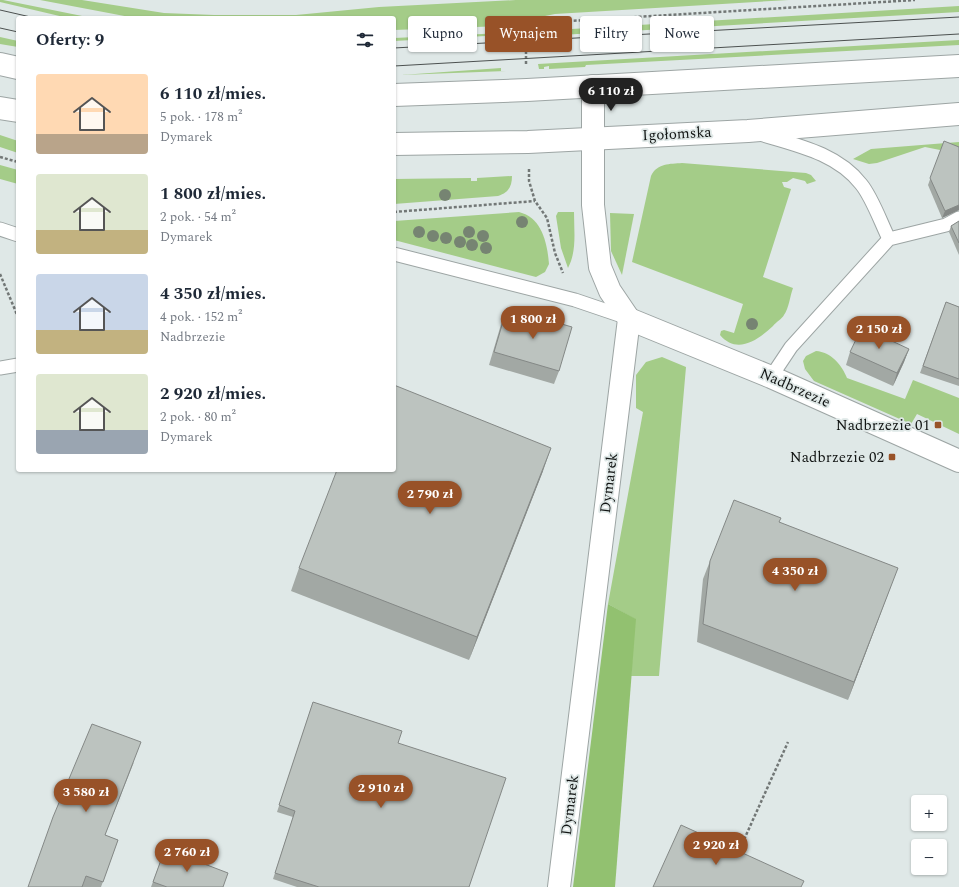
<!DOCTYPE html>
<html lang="pl">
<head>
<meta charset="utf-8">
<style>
  :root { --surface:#fff; --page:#f6f6f7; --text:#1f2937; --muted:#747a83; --accent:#985228 }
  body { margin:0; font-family:Spectral,serif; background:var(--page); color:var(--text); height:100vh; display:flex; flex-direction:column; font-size:15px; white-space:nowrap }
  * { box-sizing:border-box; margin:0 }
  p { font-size:13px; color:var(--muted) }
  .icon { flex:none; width:22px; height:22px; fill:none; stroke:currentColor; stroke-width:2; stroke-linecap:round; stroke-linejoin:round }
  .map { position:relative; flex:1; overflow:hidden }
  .panel { position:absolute; left:16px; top:16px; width:380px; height:456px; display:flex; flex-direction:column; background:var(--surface); border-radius:4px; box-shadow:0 1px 3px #0004 }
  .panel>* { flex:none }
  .top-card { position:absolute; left:408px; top:16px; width:380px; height:36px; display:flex; gap:8px }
  .controls { position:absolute; left:911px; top:795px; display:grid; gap:8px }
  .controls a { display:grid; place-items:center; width:36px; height:36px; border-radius:4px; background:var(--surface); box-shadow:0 1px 3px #0004; font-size:20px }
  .price { position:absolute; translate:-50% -34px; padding:0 9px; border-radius:14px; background:var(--accent); color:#fff; font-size:13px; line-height:26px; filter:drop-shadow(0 1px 2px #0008) }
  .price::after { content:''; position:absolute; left:50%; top:24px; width:12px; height:9px; margin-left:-6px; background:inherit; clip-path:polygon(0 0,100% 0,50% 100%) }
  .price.active { background:#222; color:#fff }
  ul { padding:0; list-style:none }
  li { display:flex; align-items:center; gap:12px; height:100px; padding:0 20px }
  li span { display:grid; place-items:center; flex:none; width:112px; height:80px; border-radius:4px; color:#555 }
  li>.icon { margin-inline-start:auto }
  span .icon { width:48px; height:48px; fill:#fffc; stroke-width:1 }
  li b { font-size:17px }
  h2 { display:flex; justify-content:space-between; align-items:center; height:48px; padding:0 20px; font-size:17px }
  .chip { padding:0 14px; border-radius:4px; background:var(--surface); box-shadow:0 1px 3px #0004; font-size:14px; line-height:36px }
  .chip.active { background:var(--accent); color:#fff }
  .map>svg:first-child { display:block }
  .green { fill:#a4cc88 }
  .forest { fill:#92c170 }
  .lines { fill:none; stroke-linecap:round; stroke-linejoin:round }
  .lane-casing { stroke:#9da5a4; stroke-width:15 }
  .street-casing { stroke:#9da5a4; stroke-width:24 }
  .secondary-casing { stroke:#9da5a4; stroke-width:24 }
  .primary-casing { stroke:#9da5a4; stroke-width:24 }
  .path { stroke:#727776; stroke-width:2.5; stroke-dasharray:3 2; stroke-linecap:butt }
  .lane { stroke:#fff; stroke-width:13 }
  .street { stroke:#fff; stroke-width:22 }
  .secondary { stroke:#fff; stroke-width:22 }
  .primary { stroke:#fff; stroke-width:22 }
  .tram { stroke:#4c5150; stroke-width:1 }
  .tree { fill:#768472 }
  .wall { fill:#a2a8a4 }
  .shaded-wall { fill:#848886 }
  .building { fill:#bcc3bf; stroke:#848886 }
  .poi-dot { fill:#985228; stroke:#dfe8e7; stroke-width:1.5 }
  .labels { text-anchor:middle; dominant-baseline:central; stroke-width:3.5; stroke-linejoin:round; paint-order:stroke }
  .street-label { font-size:15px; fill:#121514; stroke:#dfe8e7 }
  .poi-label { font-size:15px; fill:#121514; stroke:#dfe8e7; text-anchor:end }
</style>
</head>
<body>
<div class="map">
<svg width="959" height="887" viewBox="0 0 959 887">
  <rect width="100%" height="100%" fill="#dfe8e7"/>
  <g class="green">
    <path d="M 0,0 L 3,0 L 92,18 L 68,18 L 0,2 Z"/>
    <path d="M 40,0 L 82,0 L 164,13 L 214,15 L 296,15 L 379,7 L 516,0 L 789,0 L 555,14 L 545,16 L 528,25 L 394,30 L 394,18 L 135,18 Z"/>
    <path d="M 959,6 L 959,12 L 543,36 L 555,30 Z"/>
    <path d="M 504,33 L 504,35 L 394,41 L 394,38 Z"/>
    <path d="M 0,37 L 18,41 L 18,47 L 0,44 Z"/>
    <path d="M 959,40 L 959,45 L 586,65 L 585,67 L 549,69 L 549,66 L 544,67 L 544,69 L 539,69 L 538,64 Z"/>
    <path d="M 501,68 L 501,71 L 506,71 L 401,75 Z"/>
    <path d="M 0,135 L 18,141 L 18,153 L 0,147 Z"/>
    <path d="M 959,142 L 959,154 L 942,148 L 940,150 L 925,147 L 877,163 L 869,164 L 853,159 L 871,149 Z"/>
    <path d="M 682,163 L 806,173 L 811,175 L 816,181 L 807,184 L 805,181 L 793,178 L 787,182 L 782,182 L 784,187 L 791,189 L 763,277 L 793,288 C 790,296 789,308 784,315 C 782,319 776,322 773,326 C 758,340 737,355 720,335 L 721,331 L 724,330 L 734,333 L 743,304 L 632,262 L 651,176 C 657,163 670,164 682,163 Z"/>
    <path d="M 0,165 L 18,170 L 18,184 L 0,179 Z"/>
    <path d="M 512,176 C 512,187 508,193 498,196 L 394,204 L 394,179 L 471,178 L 471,181 L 477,181 L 477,178 Z"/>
    <path d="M 519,212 C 542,218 547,242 549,264 L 545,272 L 536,277 L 394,240 L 394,221 Z"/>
    <path d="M 558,212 L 574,212 C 574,231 577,251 568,268 L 561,248 L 556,216 Z"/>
    <path d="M 610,213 L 634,214 L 622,275 L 611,251 Z"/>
    <path d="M 816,351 C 831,352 842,365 847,378 L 905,399 L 913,380 L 959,398 L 959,434 L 917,414 L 911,424 L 814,381 L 805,369 L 803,361 L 806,356 Z"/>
    <path d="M 662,357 L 686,367 L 659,676 L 631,676 L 635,619 L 608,604 L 643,412 L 636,408 L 636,375 L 646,362 Z"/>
  </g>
  <path class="forest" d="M 608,604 L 636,619 L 615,887 L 573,887 Z"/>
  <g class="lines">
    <defs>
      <g id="lane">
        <path d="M 760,134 C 796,145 837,153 861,184 C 872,197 881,223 889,239"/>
        <path d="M 0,229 L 18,235"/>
        <path d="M 394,254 L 575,300 L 628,318"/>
        <path d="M 0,368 L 18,365"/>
        <path d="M 771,377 L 791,347 L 889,239 L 946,225 L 959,218"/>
      </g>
      <path id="street" d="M 629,319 L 771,377 L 959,461"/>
      <path id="secondary" d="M 559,887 L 629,319 L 610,291 L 600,267 L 593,205 L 593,86"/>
      <g id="primary">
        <path d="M 0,64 L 18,68"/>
        <path d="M 394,95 L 527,90 L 959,66"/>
        <path d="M 0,108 L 18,111"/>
        <path d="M 394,144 L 528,142 L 748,131 L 959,114"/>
      </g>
    </defs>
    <use href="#lane" class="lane-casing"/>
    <use href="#street" class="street-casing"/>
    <use href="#secondary" class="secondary-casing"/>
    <use href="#primary" class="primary-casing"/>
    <g class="path">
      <path d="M 526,64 L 526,28 L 535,29 L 554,22 L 915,0"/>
      <path d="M 0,157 L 18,162"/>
      <path d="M 529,169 L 529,181 L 535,201 L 547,218 L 555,253 L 563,273"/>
      <path d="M 394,212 L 535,201"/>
      <path d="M 0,274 L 18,317"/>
      <path d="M 738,853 L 788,742"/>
    </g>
    <use href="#lane" class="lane"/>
    <use href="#street" class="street"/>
    <use href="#secondary" class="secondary"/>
    <use href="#primary" class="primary"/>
    <g class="tram">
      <path d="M 0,10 L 35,18"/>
      <path d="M 0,28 L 18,32"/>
      <path d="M 394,48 L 959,17"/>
      <path d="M 394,66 L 959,34"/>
    </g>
  </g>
  <g class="tree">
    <circle cx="445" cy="195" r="6"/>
    <circle cx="522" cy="222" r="6"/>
    <circle cx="419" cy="232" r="6"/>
    <circle cx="469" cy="232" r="6"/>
    <circle cx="433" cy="236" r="6"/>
    <circle cx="483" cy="236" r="6"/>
    <circle cx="446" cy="238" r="6"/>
    <circle cx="460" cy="242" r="6"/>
    <circle cx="472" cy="245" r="6"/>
    <circle cx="486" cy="248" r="6"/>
    <circle cx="752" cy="324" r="6"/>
  </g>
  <g class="wall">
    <path d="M 944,141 L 959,147 L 959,210 L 942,218 L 928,185 Z"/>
    <path d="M 959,221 L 959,255 L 949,232 L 951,226 Z"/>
    <path d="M 946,302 L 959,307 L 959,386 L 920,373 Z"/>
    <path d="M 507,308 L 559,371 L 554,384 L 489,365 L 502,321 Z"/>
    <path d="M 909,349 L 904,362 L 893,386 L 846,365 L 850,352 Z"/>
    <path d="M 543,471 L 469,660 L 291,591 L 299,568 Z"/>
    <path d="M 779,522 L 891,586 L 848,700 L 697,642 L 703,579 L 710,561 Z"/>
    <path d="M 311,708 L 398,743 L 469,887 L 297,887 L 273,879 L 293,817 L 277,812 Z"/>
    <path d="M 134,762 L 105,835 L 118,840 L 101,887 L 28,887 Z"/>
    <path d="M 165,849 L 223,887 L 151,887 Z"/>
  </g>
  <g class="shaded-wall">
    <path d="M 959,205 L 959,210 L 942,218 L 945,211 Z"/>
    <path d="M 909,349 L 904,362 L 893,386 L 897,373 Z"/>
    <path d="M 551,448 L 543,471 L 469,660 L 477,637 Z"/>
    <path d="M 898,568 L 891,586 L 848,700 L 854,682 Z"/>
  </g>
  <g class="building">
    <path d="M 944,141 L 959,147 L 959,205 L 945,211 L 930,178 Z"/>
    <path d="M 959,221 L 959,243 L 951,226 Z"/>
    <path d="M 946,302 L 959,307 L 959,379 L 923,366 Z"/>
    <path d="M 507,308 L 572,327 L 559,371 L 494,352 Z"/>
    <path d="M 862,327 L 909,349 L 897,373 L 850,352 Z"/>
    <path d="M 394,385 L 551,448 L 477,637 L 299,568 L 337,470 L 394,470 Z"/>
    <path d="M 734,500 L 781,518 L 779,522 L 898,568 L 854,682 L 703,624 L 710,561 Z"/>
    <path d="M 313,702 L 402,731 L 398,743 L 506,778 L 469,887 L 319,887 L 275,873 L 295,811 L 279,805 Z"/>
    <path d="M 92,724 L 141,742 L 105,835 L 118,840 L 103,882 L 86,876 L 82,887 L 28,887 L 53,817 Z"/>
    <path d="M 681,825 L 804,881 L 801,887 L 653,887 Z"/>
    <path d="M 165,849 L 228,873 L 223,887 L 167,887 L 153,882 Z"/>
  </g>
  <g class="poi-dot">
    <rect x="934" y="421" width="8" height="8" rx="2"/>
    <rect x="888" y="453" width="8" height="8" rx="2"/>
  </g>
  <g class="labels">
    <g class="street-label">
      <text transform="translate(677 134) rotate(-3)">Igołomska</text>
      <text transform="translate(795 388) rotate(24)">Nadbrzezie</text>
      <text transform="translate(609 483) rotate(-83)">Dymarek</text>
      <text transform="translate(570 805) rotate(-83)">Dymarek</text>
    </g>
    <g class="poi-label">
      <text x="930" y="425">Nadbrzezie 01</text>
      <text x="884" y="457">Nadbrzezie 02</text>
    </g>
  </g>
</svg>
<div class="controls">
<a>+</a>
<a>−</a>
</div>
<b class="price active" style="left:611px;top:112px">6 110 zł</b>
<b class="price" style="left:533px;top:340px">1 800 zł</b>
<b class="price" style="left:879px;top:350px">2 150 zł</b>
<b class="price" style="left:430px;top:515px">2 790 zł</b>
<b class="price" style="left:795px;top:592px">4 350 zł</b>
<b class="price" style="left:381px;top:809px">2 910 zł</b>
<b class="price" style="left:86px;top:813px">3 580 zł</b>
<b class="price" style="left:716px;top:866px">2 920 zł</b>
<b class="price" style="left:187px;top:873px">2 760 zł</b>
<div class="top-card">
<a class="chip">Kupno</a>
<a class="chip active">Wynajem</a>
<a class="chip">Filtry</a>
<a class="chip">Nowe</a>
</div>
<section class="panel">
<h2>Oferty: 9<svg class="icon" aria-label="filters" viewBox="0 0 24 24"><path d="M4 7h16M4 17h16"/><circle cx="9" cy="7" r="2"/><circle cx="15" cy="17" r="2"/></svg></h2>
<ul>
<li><span style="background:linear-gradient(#ffd9b3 75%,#b9a48a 0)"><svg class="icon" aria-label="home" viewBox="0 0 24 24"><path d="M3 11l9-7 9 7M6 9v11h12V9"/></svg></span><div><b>6 110 zł/mies.</b><p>5 pok. · 178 m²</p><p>Dymarek</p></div></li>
<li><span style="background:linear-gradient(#dfe7d0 70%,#c2b280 0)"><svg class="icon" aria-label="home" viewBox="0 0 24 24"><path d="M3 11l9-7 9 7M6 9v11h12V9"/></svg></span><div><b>1 800 zł/mies.</b><p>2 pok. · 54 m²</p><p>Dymarek</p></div></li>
<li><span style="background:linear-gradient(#c9d6e8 70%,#c2b280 0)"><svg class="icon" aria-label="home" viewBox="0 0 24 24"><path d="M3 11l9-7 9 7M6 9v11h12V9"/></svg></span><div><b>4 350 zł/mies.</b><p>4 pok. · 152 m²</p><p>Nadbrzezie</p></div></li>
<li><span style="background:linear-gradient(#dfe7d0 70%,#9aa5b1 0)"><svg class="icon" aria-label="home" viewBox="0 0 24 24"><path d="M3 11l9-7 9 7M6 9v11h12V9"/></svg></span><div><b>2 920 zł/mies.</b><p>2 pok. · 80 m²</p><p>Dymarek</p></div></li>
</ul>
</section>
</div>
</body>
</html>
